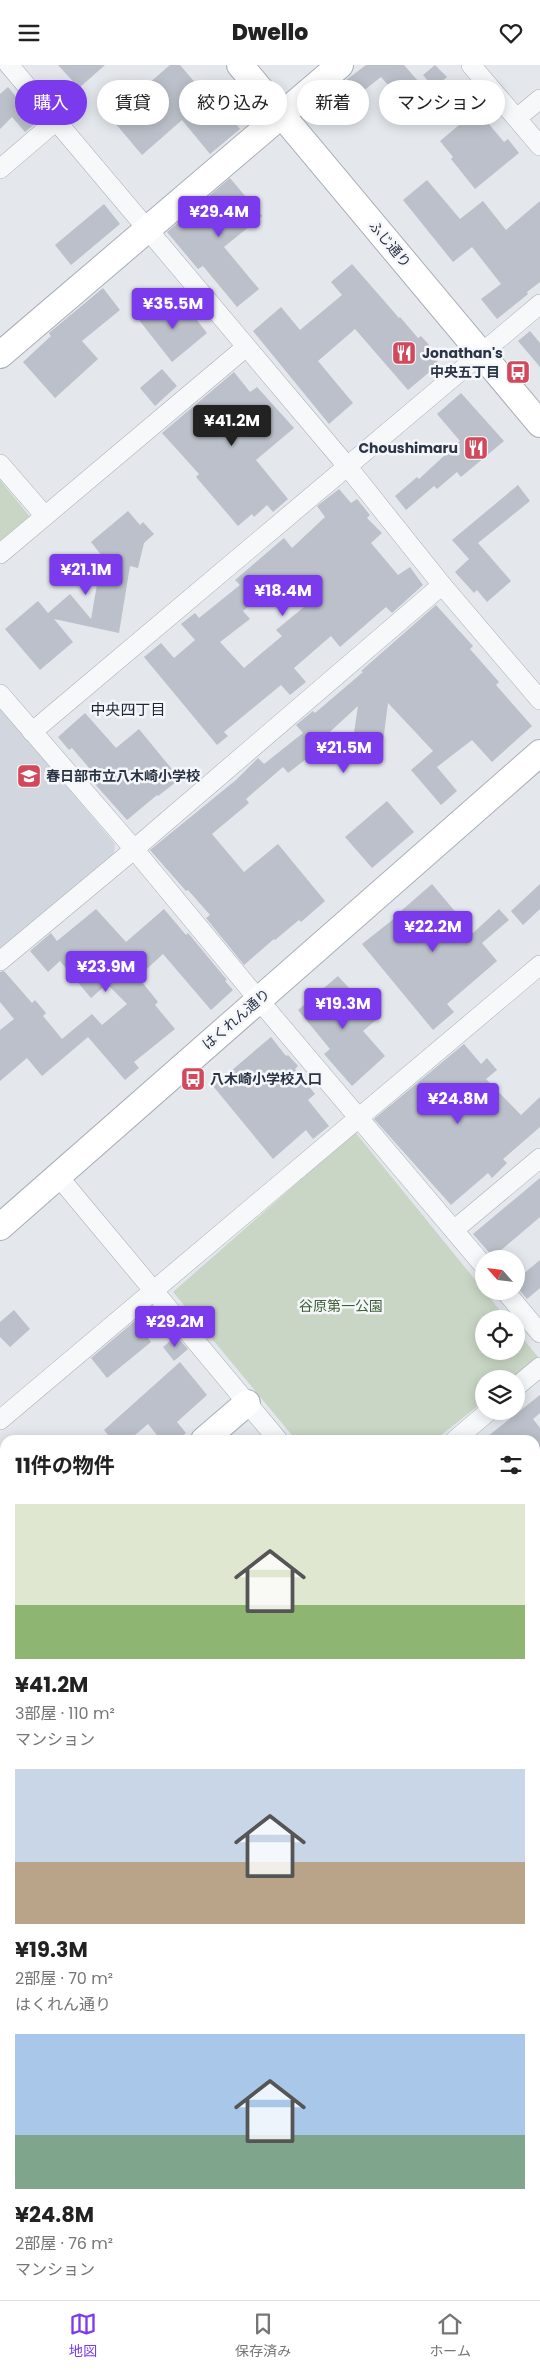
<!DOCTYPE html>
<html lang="ja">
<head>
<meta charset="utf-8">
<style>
  :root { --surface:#fff; --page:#f2f2f2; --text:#222; --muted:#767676; --line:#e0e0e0; --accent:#7c3aed }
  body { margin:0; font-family:Poppins,"Noto Sans JP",sans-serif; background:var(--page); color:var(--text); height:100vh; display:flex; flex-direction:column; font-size:19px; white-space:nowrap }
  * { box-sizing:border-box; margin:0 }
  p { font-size:16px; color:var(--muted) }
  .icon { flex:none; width:28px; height:28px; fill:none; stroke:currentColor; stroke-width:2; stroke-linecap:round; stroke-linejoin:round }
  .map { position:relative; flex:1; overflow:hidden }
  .details { position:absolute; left:0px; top:1370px; width:540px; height:865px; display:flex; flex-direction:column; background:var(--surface); border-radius:15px 15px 0 0; box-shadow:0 2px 12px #0003 }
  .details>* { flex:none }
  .banner { position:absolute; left:15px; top:15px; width:510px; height:45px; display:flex; gap:10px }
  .needle { width:32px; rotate:298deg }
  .fabs { position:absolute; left:475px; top:1185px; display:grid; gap:10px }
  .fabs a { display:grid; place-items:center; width:50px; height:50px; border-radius:50%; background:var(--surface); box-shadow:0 2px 12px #0003; font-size:25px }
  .price { position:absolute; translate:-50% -42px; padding:0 11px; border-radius:5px; background:var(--accent); color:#fff; font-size:16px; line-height:32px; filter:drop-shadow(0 1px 2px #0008) }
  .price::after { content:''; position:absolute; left:50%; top:30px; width:15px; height:11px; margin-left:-8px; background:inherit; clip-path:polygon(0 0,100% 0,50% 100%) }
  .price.current { background:#222; color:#fff }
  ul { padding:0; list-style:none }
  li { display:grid; align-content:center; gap:10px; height:265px; padding:0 15px }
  li span { display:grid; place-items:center; height:155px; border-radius:0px; color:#555 }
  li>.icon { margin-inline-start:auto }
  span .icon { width:90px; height:90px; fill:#fffc; stroke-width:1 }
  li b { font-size:21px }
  h2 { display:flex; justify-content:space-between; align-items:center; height:60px; padding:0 15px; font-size:21px }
  .tag { padding:0 18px; border-radius:22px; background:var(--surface); box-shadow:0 2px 12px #0003; font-size:18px; line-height:45px }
  .tag.current { background:var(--accent); color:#fff }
  header { display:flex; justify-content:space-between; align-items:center; height:65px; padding:0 15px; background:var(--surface); font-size:22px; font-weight:800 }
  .tab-bar { display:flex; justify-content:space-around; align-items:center; height:70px; border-top:1px solid var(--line); background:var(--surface); font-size:14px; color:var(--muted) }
  .tab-bar a { display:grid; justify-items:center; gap:2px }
  .tab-bar .current { color:var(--accent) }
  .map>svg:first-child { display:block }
  .built { fill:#d2d6de }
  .green { fill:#c9d6c5 }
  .building { fill:#bbc0ca; fill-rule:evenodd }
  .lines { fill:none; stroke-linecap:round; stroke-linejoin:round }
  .street-casing { stroke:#a9aeb7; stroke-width:20 }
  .secondary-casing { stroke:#a9aeb7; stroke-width:28 }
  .street { stroke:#f7f8fa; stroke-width:19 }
  .secondary { stroke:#fff; stroke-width:26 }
  .labels { text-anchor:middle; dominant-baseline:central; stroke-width:5; stroke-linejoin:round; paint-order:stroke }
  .street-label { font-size:14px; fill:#2b3445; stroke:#f4f6f9 }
  .poi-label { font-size:14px; font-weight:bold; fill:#2b3445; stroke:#f4f6f9; text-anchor:start }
  .park-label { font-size:14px; fill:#3f6138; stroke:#f4f6f9 }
  .neighbourhood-label { font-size:15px; fill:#1d2536; stroke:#f4f6f9 }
</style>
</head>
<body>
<header><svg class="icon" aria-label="menu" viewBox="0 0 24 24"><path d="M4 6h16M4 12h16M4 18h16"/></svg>Dwello<svg class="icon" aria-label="heart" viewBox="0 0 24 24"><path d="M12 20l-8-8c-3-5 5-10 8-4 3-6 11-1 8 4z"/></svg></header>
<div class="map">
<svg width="540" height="2235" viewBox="0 0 540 2235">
  <rect width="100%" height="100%" fill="#e4e7ec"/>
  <path class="built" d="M 0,642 L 115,779 L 114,788 L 0,883 Z"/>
  <g class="green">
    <path d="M 0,415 L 30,452 L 0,476 Z"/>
    <path d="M 355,1067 L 507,1254 L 484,1254 L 484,1286 L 516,1286 L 516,1265 L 538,1292 L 511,1314 L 484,1314 L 484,1336 L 435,1375 L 296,1375 L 173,1227 Z"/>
  </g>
  <g class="building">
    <path d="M 58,0 L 105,0 L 79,23 Z"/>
    <path d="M 170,0 L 180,0 L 215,41 L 219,38 L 240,64 L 210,89 L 182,55 L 142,90 L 110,52 Z"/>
    <path d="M 366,0 L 404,0 L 425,24 L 407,41 L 381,12 L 353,34 L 341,19 Z"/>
    <path d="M 435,0 L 447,12 L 434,23 L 423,10 Z"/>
    <path d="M 8,22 L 37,57 L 25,67 L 12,52 L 0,64 L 0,29 Z"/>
    <path d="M 477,45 L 504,77 L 508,74 L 519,88 L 475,124 L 451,94 L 453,92 L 440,76 Z"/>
    <path d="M 230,113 L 262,151 L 224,182 L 259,224 L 237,242 L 203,201 L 198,204 L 167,167 Z"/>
    <path d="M 427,115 L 460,154 L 483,136 L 506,165 L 540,136 L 540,217 L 527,227 L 528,229 L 497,254 L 481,234 L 501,219 L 472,182 L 453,197 L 403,135 Z"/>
    <path d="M 104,139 L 120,159 L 71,200 L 55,180 Z"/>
    <path d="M 352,199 L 399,253 L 400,252 L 418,273 L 421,271 L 431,282 L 428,286 L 439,299 L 408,325 L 355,264 L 318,296 L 353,338 L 329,359 L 253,266 L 281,242 L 300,265 L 342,230 L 331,217 Z"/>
    <path d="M 103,223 L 120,245 L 82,276 L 98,294 L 55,333 L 23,297 L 51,271 L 49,268 Z"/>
    <path d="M 159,238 L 171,253 L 186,241 L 207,268 L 172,297 L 139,255 Z"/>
    <path d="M 530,266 L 540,278 L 540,302 L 518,276 Z"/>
    <path d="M 162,304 L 177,321 L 155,341 L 140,323 Z"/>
    <path d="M 234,307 L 250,327 L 257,322 L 294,363 L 256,395 L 288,434 L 273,447 L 267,440 L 254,452 L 252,449 L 238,461 L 196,412 L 199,409 L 162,368 Z"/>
    <path d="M 461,328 L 504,376 L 461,412 L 457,407 L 437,424 L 434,421 L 406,445 L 395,431 L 417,412 L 419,414 L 460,376 L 437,349 Z"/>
    <path d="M 518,420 L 530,436 L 478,478 L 511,516 L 487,537 L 477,525 L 474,528 L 455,507 L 469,494 L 452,475 Z"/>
    <path d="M 339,424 L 351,438 L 357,434 L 370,450 L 367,453 L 382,468 L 371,478 L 398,510 L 410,502 L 423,520 L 392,548 L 386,542 L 340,582 L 331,571 L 294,603 L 306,617 L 290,630 L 281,620 L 224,667 L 228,671 L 217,680 L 144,592 L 161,578 L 174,593 L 195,575 L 181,559 L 195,548 L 199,553 L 240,520 L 235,515 L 284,473 L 292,483 L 325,452 L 317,441 ZM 280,514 L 304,542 L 276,565 L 282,571 L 244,603 L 220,577 L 250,554 L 243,546 Z"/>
    <path d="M 128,446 L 140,460 L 143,457 L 154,469 L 144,478 L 138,503 L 130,501 L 119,568 L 54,554 L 73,577 L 40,605 L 5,564 L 38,536 L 48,548 L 70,529 L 91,554 L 102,491 L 91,477 Z"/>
    <path d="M 436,540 L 473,581 L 470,584 L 499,617 L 496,620 L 532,661 L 492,697 L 472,675 L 437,702 L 457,726 L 441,740 L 411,705 L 433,686 L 388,638 L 382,685 L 352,681 L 358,641 L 307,688 L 310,691 L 288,708 L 283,702 L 246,734 L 249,738 L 212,769 L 244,807 L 278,779 L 325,836 L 301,857 L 299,855 L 275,875 L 274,874 L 244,900 L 206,853 L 210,850 L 188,825 L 186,826 L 150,785 L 236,715 L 258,693 L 264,699 L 303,668 L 296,660 L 313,646 L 315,648 L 363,607 L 361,606 Z"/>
    <path d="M 85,648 L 116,683 L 139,664 L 180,714 L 158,731 L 157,730 L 127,755 L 85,708 L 90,704 L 72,683 L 69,685 L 58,672 Z"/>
    <path d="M 387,736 L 414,767 L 372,803 L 345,772 Z"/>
    <path d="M 432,819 L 473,868 L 499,844 L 509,855 L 482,878 L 497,896 L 447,939 L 454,947 L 433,965 L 362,879 L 395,853 L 394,852 Z"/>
    <path d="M 540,819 L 540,844 L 523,860 L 511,846 Z"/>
    <path d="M 96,844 L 126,877 L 164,844 L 186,870 L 188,868 L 227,915 L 225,916 L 233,925 L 211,945 L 163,889 L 138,912 L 158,937 L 155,940 L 175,964 L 134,997 L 139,1003 L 125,1015 L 88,972 L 42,1011 L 27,993 L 0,1016 L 0,965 L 14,954 L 0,937 L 0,907 L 4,906 L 32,938 L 35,935 L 46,948 L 43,951 L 62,974 L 92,949 L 102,960 L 127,939 L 107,919 L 91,933 L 60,896 L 48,907 L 30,886 L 51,868 L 57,876 Z"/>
    <path d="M 338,911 L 377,954 L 363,966 L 385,991 L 352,1021 L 324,989 L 330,984 L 298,945 Z"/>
    <path d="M 271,972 L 286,991 L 288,990 L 298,1001 L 295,1004 L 315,1029 L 308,1035 L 329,1061 L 313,1074 L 306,1065 L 273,1094 L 213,1021 Z"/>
    <path d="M 464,979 L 481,999 L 487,993 L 497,1005 L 486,1014 L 521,1050 L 540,1032 L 540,1062 L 503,1094 L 507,1098 L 492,1113 L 488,1108 L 451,1140 L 374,1054 Z"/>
    <path d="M 540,1113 L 540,1152 L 493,1192 L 473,1169 Z"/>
    <path d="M 540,1195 L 540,1223 L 527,1234 L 516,1221 L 516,1215 Z"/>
    <path d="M 14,1245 L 30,1264 L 10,1282 L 0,1272 L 0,1257 Z"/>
    <path d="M 135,1256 L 151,1277 L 107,1313 L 91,1293 Z"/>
    <path d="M 176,1271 L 188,1284 L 174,1296 L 163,1282 Z"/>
    <path d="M 180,1297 L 207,1330 L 177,1357 L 186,1368 L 177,1375 L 161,1375 L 148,1359 L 129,1375 L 112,1375 L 104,1365 Z"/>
    <path d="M 540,1330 L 540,1348 L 533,1354 L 540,1363 L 540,1387 L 535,1381 L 535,1375 L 483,1375 Z"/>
  </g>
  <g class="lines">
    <defs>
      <g id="street">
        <path d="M 9,0 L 347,401 L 442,520 L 540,635"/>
        <path d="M 471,0 L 540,81"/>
        <path d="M 517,53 L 540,34"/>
        <path d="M 0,104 L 56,56"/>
        <path d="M 0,399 L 45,451"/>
        <path d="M 0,489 L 246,282"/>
        <path d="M 0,629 L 134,784 L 258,934 L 484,1201"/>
        <path d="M 32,667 L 540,239"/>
        <path d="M 0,896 L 125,792 L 442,520"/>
        <path d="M 58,1111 L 278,1375"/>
        <path d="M 454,1165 L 540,1093"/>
        <path d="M 505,1226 L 540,1268"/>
        <path d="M 516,1322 L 540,1302"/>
        <path d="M 0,1355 L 540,900"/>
        <path d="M 455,1375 L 489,1346"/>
        <path d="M 535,1508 L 540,1504"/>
        <path d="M 535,1679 L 540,1684"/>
        <path d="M 535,1718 L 540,1716"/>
        <path d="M 535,1764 L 540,1742"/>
        <path d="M 535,1831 L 540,1832"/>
        <path d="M 0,1876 L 5,1897"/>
        <path d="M 535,2100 L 540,2099"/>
        <path d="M 535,2158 L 540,2145"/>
        <path d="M 61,2230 L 62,2235"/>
        <path d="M 197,2230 L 198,2235"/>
        <path d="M 505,2235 L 507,2230"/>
      </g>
      <g id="secondary">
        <path d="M 240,0 L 540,359"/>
        <path d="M 0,290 L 340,0"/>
        <path d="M 0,1162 L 540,688"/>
        <path d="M 204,1375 L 247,1338"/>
        <path d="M 0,1546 L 5,1542"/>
        <path d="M 0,1966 L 5,1967"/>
        <path d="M 535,1977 L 540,1978"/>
      </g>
    </defs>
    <use href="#street" class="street-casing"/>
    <use href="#secondary" class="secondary-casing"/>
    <use href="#street" class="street"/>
    <use href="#secondary" class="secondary"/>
  </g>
  <defs>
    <symbol id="restaurant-square" viewBox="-11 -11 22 22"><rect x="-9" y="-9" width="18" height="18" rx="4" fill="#d1495b" stroke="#f4f6f9"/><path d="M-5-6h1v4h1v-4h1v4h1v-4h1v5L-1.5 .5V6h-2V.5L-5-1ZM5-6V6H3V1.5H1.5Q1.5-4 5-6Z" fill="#fff"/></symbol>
    <symbol id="bus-square" viewBox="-11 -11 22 22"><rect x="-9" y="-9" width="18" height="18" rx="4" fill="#d1495b" stroke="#f4f6f9"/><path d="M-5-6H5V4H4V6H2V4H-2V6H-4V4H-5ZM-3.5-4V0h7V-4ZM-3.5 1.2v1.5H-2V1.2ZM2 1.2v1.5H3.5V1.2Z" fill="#fff"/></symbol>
    <symbol id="school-square" viewBox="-11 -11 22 22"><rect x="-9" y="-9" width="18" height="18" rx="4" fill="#d1495b" stroke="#f4f6f9"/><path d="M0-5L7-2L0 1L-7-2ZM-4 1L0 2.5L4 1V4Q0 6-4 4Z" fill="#fff"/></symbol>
  </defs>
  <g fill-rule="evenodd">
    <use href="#restaurant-square" x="390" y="274" width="28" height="28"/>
    <use href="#bus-square" x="504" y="293" width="28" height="28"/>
    <use href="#restaurant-square" x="462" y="369" width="28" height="28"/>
    <use href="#school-square" x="15" y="697" width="28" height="28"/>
    <use href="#bus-square" x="179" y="1000" width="28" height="28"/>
  </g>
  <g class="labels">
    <g class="street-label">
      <text transform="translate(390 179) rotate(50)">ふじ通り</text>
      <text transform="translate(236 954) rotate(-41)">はくれん通り</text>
    </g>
    <g class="poi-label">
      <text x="422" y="288">Jonathan's</text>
      <text x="500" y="307" text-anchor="end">中央五丁目</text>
      <text x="458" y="383" text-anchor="end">Choushimaru</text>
      <text x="46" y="711">春日部市立八木崎小学校</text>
      <text x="210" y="1014">八木崎小学校入口</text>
    </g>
    <g class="park-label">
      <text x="341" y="1241">谷原第一公園</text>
    </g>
    <g class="neighbourhood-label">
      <text x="128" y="644">中央四丁目</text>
    </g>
  </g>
</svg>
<div class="fabs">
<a><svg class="needle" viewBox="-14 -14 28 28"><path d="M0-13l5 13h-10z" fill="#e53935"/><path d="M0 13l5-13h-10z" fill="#767676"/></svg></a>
<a><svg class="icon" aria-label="locate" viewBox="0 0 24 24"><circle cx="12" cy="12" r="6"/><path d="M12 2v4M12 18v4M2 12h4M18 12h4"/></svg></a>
<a><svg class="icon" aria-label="layers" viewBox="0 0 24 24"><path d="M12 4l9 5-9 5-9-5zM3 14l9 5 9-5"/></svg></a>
</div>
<b class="price" style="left:219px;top:173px">¥29.4M</b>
<b class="price" style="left:173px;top:265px">¥35.5M</b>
<b class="price current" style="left:232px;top:382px">¥41.2M</b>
<b class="price" style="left:86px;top:531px">¥21.1M</b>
<b class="price" style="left:283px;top:552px">¥18.4M</b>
<b class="price" style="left:344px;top:709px">¥21.5M</b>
<b class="price" style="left:433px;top:888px">¥22.2M</b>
<b class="price" style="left:106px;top:928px">¥23.9M</b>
<b class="price" style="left:343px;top:965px">¥19.3M</b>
<b class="price" style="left:458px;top:1060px">¥24.8M</b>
<b class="price" style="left:175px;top:1283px">¥29.2M</b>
<div class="banner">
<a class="tag current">購入</a>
<a class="tag">賃貸</a>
<a class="tag">絞り込み</a>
<a class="tag">新着</a>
<a class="tag">マンション</a>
</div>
<section class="details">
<h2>11件の物件<svg class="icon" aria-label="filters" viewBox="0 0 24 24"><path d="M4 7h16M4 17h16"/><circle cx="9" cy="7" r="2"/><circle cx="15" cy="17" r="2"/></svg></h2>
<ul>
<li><span style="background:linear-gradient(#dfe7d0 65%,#8fb573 0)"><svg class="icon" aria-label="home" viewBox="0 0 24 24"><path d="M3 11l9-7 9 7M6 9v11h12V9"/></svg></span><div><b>¥41.2M</b><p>3部屋 · 110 m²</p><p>マンション</p></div></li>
<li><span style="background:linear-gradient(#c9d6e8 60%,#b9a48a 0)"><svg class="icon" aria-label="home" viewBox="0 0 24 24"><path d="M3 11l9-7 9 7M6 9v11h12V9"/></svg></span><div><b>¥19.3M</b><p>2部屋 · 70 m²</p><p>はくれん通り</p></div></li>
<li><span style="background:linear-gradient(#a9c7e8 65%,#7fa58c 0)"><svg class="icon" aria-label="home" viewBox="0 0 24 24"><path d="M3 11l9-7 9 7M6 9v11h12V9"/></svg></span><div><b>¥24.8M</b><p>2部屋 · 76 m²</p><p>マンション</p></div></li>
</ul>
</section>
</div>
<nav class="tab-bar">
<a class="current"><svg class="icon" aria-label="map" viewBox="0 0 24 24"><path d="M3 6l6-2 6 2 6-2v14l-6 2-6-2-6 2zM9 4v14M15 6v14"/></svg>地図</a>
<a><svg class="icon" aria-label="saved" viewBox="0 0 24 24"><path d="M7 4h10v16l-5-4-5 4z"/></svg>保存済み</a>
<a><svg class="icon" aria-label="home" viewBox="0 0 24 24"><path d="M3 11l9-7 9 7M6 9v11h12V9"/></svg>ホーム</a>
</nav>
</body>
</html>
